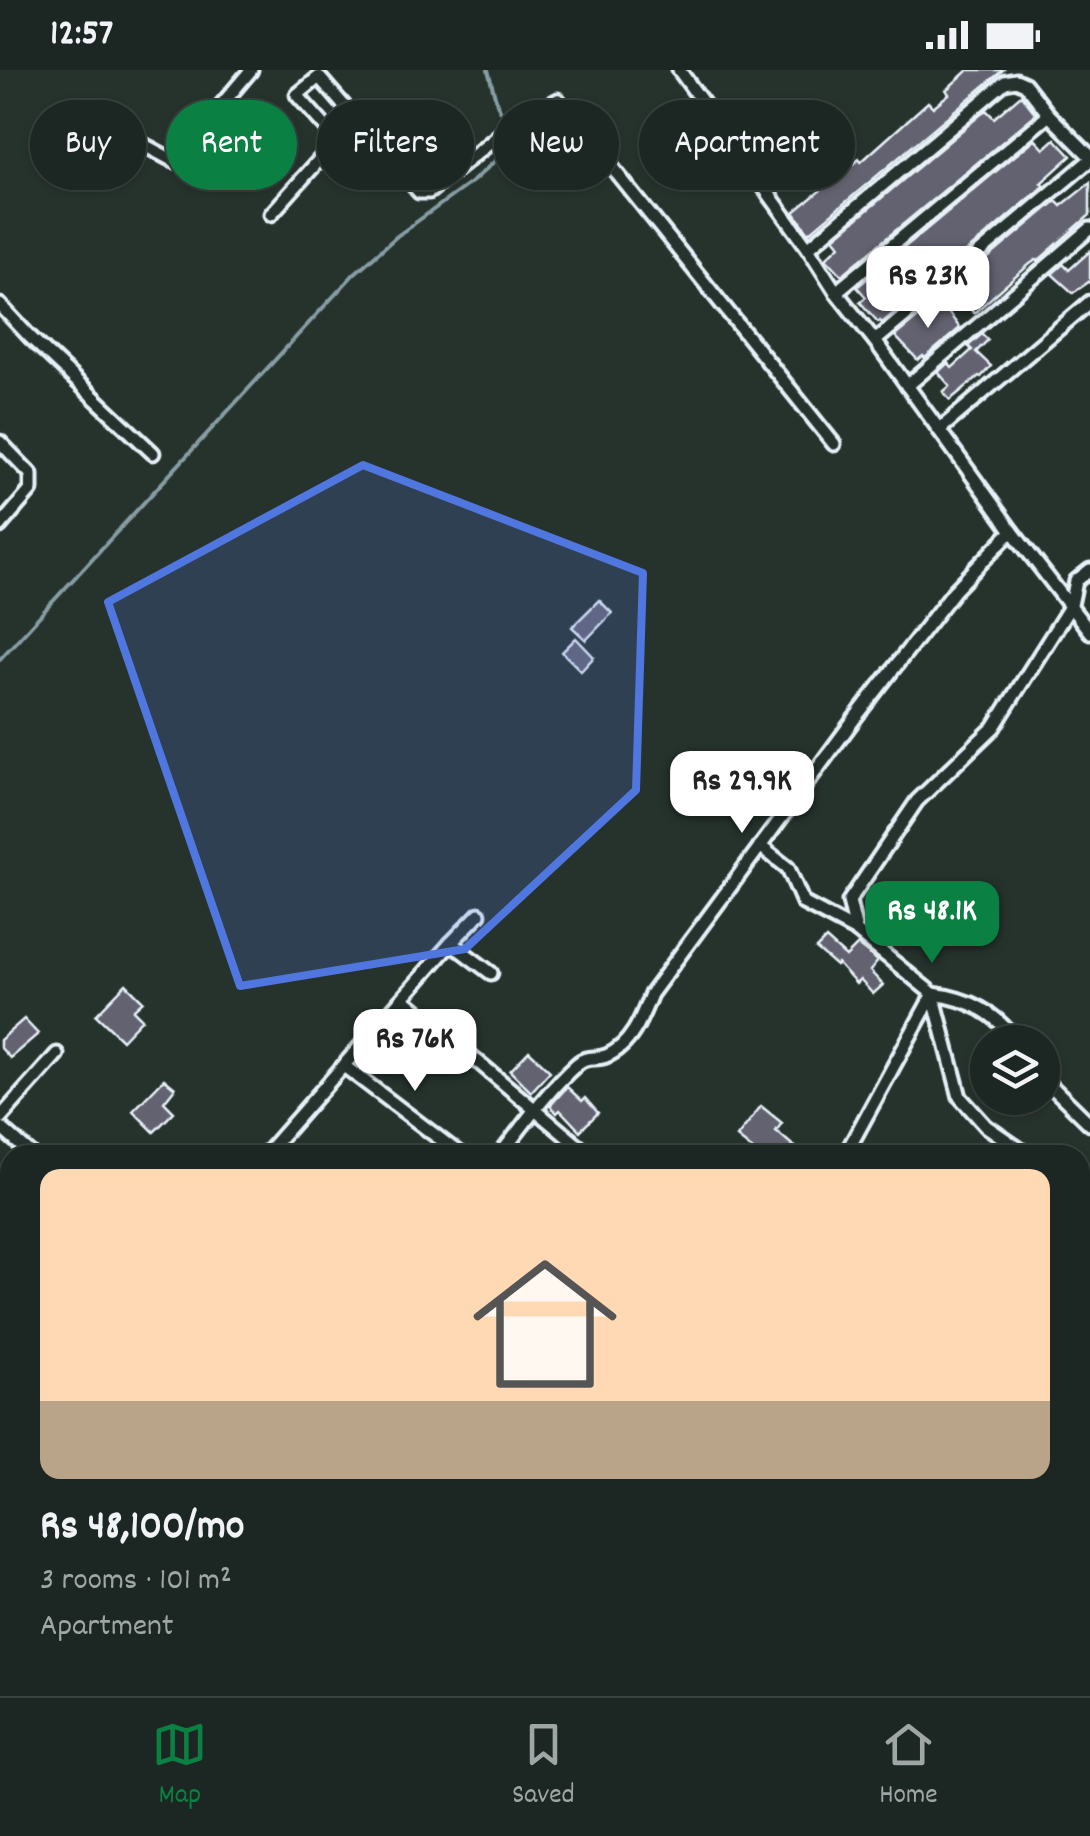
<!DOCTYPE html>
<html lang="en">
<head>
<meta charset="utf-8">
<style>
  :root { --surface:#1c2622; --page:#29322f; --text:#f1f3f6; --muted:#a0a5a5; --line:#3a4340; --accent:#0b8043 }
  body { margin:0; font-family:Dekko,sans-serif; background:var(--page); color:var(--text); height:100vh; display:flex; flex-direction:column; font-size:38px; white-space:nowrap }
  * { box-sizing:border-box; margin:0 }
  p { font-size:32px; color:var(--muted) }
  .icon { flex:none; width:55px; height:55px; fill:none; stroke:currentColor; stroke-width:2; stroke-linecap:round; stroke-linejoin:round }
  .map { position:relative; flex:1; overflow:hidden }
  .details { position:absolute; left:0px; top:1075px; width:1090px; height:552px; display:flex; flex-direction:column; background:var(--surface); border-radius:30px 30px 0 0; box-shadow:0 2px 8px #0004,0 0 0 2px var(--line) }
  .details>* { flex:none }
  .guide { position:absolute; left:30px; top:30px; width:1030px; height:90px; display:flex; gap:20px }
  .buttons { position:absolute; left:970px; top:955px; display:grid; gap:20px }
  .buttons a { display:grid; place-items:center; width:90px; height:90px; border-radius:50%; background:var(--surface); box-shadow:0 2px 8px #0004,0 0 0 2px var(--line); font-size:50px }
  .price { position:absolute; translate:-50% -85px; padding:0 22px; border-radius:20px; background:#fff; color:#222; font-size:32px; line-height:65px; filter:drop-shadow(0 2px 5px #0008) }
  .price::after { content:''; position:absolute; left:50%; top:60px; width:30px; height:22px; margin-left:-15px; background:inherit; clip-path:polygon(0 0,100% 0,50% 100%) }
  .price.on { background:var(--accent); color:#fff }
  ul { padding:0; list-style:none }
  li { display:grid; align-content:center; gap:20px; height:530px; padding:0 40px }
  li+li { border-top:2px solid var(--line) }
  li span { display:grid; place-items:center; height:310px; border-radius:20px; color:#555 }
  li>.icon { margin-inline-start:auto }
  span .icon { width:180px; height:180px; fill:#fffc; stroke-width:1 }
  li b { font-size:42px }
  .pill { padding:0 35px; border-radius:45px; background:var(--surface); box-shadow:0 2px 8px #0004,0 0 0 2px var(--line); font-size:35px; line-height:90px }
  .pill.on { background:var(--accent); color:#fff }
  .status { display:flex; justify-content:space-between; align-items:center; height:70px; padding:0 50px; background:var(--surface); direction:ltr }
  .status svg { height:28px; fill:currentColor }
  .menu { display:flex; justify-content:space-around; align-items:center; height:140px; border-top:2px solid var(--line); background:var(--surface); font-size:28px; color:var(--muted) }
  .menu a { display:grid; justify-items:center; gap:5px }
  .menu .on { color:var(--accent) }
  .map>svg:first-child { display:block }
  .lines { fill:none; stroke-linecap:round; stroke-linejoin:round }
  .stream { stroke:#889ea5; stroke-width:4 }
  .building { fill:#64626f; stroke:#e8f1f8; stroke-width:2.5 }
  .minor-casing { stroke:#e8f1f8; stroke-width:19 }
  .minor { stroke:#26332d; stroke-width:11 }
  .marked { fill:#5077e0; fill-opacity:0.2; stroke:#5077e0; stroke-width:8; stroke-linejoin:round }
</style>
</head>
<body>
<div class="status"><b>12:57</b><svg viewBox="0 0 49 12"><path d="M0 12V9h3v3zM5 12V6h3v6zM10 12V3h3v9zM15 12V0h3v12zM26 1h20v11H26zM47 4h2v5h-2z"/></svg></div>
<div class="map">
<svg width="1090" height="1626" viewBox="0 0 1090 1626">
  <rect width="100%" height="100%" fill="#26332d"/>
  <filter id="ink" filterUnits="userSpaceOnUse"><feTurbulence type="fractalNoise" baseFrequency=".01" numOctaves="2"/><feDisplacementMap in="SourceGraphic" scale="20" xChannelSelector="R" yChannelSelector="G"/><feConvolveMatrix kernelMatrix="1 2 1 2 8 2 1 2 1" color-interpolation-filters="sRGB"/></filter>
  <g filter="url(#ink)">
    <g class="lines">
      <path class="stream" d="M 0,589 L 354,204 L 397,166 L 473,111 L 517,71 L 497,34 L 488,0"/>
    </g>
    <g class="building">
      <path d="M 968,0 L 1003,0 L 809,163 L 794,142 L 859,89 L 861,92 L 928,32 L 933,37 L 949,24 L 946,20 Z"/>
      <path d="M 1021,25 L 1036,44 L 842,205 L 826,188 L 840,175 L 834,168 L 986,40 L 994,48 Z"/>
      <path d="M 252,34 L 273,57 L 253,76 L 232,53 Z"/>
      <path d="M 1035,69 L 1044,79 L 1055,69 L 1071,86 L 1041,113 L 1044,116 L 938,206 L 921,188 L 913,195 L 928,214 L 882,253 L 880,251 L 878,252 L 860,232 L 866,227 L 857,217 Z"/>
      <path d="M 1090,113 L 1090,145 L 1038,191 L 1036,190 L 1030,194 L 974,243 L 951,219 L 1056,131 L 1061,136 Z"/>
      <path d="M 1090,181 L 1090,211 L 1073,223 L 1052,204 L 1063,194 L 1069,200 Z"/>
      <path d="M 939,230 L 960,258 L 925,288 L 923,286 L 918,290 L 895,266 Z"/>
      <path d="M 982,264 L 988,270 L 976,282 L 991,296 L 981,307 L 979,306 L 950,330 L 943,322 L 950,316 L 938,302 L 948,293 L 952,298 L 972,280 L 968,276 Z"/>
      <path d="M 599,530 L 612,543 L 586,570 L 572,557 Z"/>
      <path d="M 576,568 L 594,587 L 581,601 L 562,582 Z"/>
      <path d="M 826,869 L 846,887 L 858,875 L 860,877 L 878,891 L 870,901 L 883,915 L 873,924 L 860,910 L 856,914 L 838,894 L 836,896 L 816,879 Z"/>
      <path d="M 126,914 L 143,931 L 133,940 L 142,949 L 122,970 L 96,945 Z"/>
      <path d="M 24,949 L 38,964 L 10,988 L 0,977 L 0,970 Z"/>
      <path d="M 529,981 L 550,1001 L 531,1022 L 510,1001 Z"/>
      <path d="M 164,1009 L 175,1018 L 164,1032 L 174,1042 L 154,1062 L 133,1041 Z"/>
      <path d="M 567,1017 L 582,1031 L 585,1028 L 598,1043 L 580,1061 L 560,1040 L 557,1043 L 550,1036 Z"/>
      <path d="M 761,1036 L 782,1053 L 776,1061 L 804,1085 L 759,1085 L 737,1067 Z"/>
    </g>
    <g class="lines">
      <defs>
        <g id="minor">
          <path d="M 679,0 L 808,178 L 836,222 L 875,271 L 1012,461 L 1090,562"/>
          <path d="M 131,68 L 174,91 L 251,0"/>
          <path d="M 271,144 L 337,70 L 297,25 L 319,7 L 419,122 L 429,122 L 512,55 L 558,30 L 834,374"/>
          <path d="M 808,178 L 1005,12 L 1016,10 L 1025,14 L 1049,45 L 1090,86"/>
          <path d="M 836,222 L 1049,45"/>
          <path d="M 0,235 L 30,267 L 153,383"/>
          <path d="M 875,271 L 1090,90"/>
          <path d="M 907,316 L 1090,159"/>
          <path d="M 939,360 L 1090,232"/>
          <path d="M 0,372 L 31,404 L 31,420 L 0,456"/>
          <path d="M 760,776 L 788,798 L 803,833 L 856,861 L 933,924 L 960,1027 L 986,1056 L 1028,1085"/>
          <path d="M 856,861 L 849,831 L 917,731 L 994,657 L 1071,535 L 1076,511 L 1090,500"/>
          <path d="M 451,873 L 491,903"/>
          <path d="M 403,929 L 589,1085"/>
          <path d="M 344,996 L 461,1085"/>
          <path d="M 1042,1007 L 1090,1054"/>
          <path d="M 0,1048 L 57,984"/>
          <path d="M 0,1057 L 32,1085"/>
          <path d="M 265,1085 L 451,873 L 479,844"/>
          <path d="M 500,1085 C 524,1054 547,1021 577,994 C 587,985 595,990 606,986 C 631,976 642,947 651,924 L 855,648 L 954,521 L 1012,461"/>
          <path d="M 845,1085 L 933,924 C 970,929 995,942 1017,972"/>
          <path d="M 1080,1117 L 1090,1120"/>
          <path d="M 0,1183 L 10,1191"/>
          <path d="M 1080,1307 L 1090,1297"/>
          <path d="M 0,1309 L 10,1317"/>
          <path d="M 1080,1482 L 1090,1490"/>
          <path d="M 1080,1525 L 1090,1508"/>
          <path d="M 229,1618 L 240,1626"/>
          <path d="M 375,1618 L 386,1626"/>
          <path d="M 142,1626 L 149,1618"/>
          <path d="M 541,1626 L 547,1618"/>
          <path d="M 1005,1626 L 1011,1618"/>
        </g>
      </defs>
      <use href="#minor" class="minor-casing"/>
      <use href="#minor" class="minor"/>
    </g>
  </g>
  <path class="marked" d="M 363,395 L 643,503 L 636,720 L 465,879 L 240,916 L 108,532 Z"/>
</svg>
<div class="buttons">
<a><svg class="icon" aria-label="layers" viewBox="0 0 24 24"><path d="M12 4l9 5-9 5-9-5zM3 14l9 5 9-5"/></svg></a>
</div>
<b class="price" style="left:928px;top:261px">Rs 23K</b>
<b class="price" style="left:742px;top:766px">Rs 29.9K</b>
<b class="price on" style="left:932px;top:896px">Rs 48.1K</b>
<b class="price" style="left:415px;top:1024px">Rs 76K</b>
<div class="guide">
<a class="pill">Buy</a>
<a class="pill on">Rent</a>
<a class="pill">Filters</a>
<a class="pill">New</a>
<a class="pill">Apartment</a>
</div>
<section class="details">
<ul>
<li><span style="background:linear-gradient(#ffd9b3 75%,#b9a48a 0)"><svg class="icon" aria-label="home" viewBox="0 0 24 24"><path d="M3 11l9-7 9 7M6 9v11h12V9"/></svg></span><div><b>Rs 48,100/mo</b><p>3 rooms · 101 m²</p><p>Apartment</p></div></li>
</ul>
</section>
</div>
<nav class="menu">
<a class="on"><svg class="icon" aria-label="map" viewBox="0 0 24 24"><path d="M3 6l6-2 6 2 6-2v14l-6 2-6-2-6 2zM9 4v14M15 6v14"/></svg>Map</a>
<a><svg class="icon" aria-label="saved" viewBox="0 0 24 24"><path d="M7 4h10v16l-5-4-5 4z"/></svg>Saved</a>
<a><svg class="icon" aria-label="home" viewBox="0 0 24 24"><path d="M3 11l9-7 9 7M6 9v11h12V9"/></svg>Home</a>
</nav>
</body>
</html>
